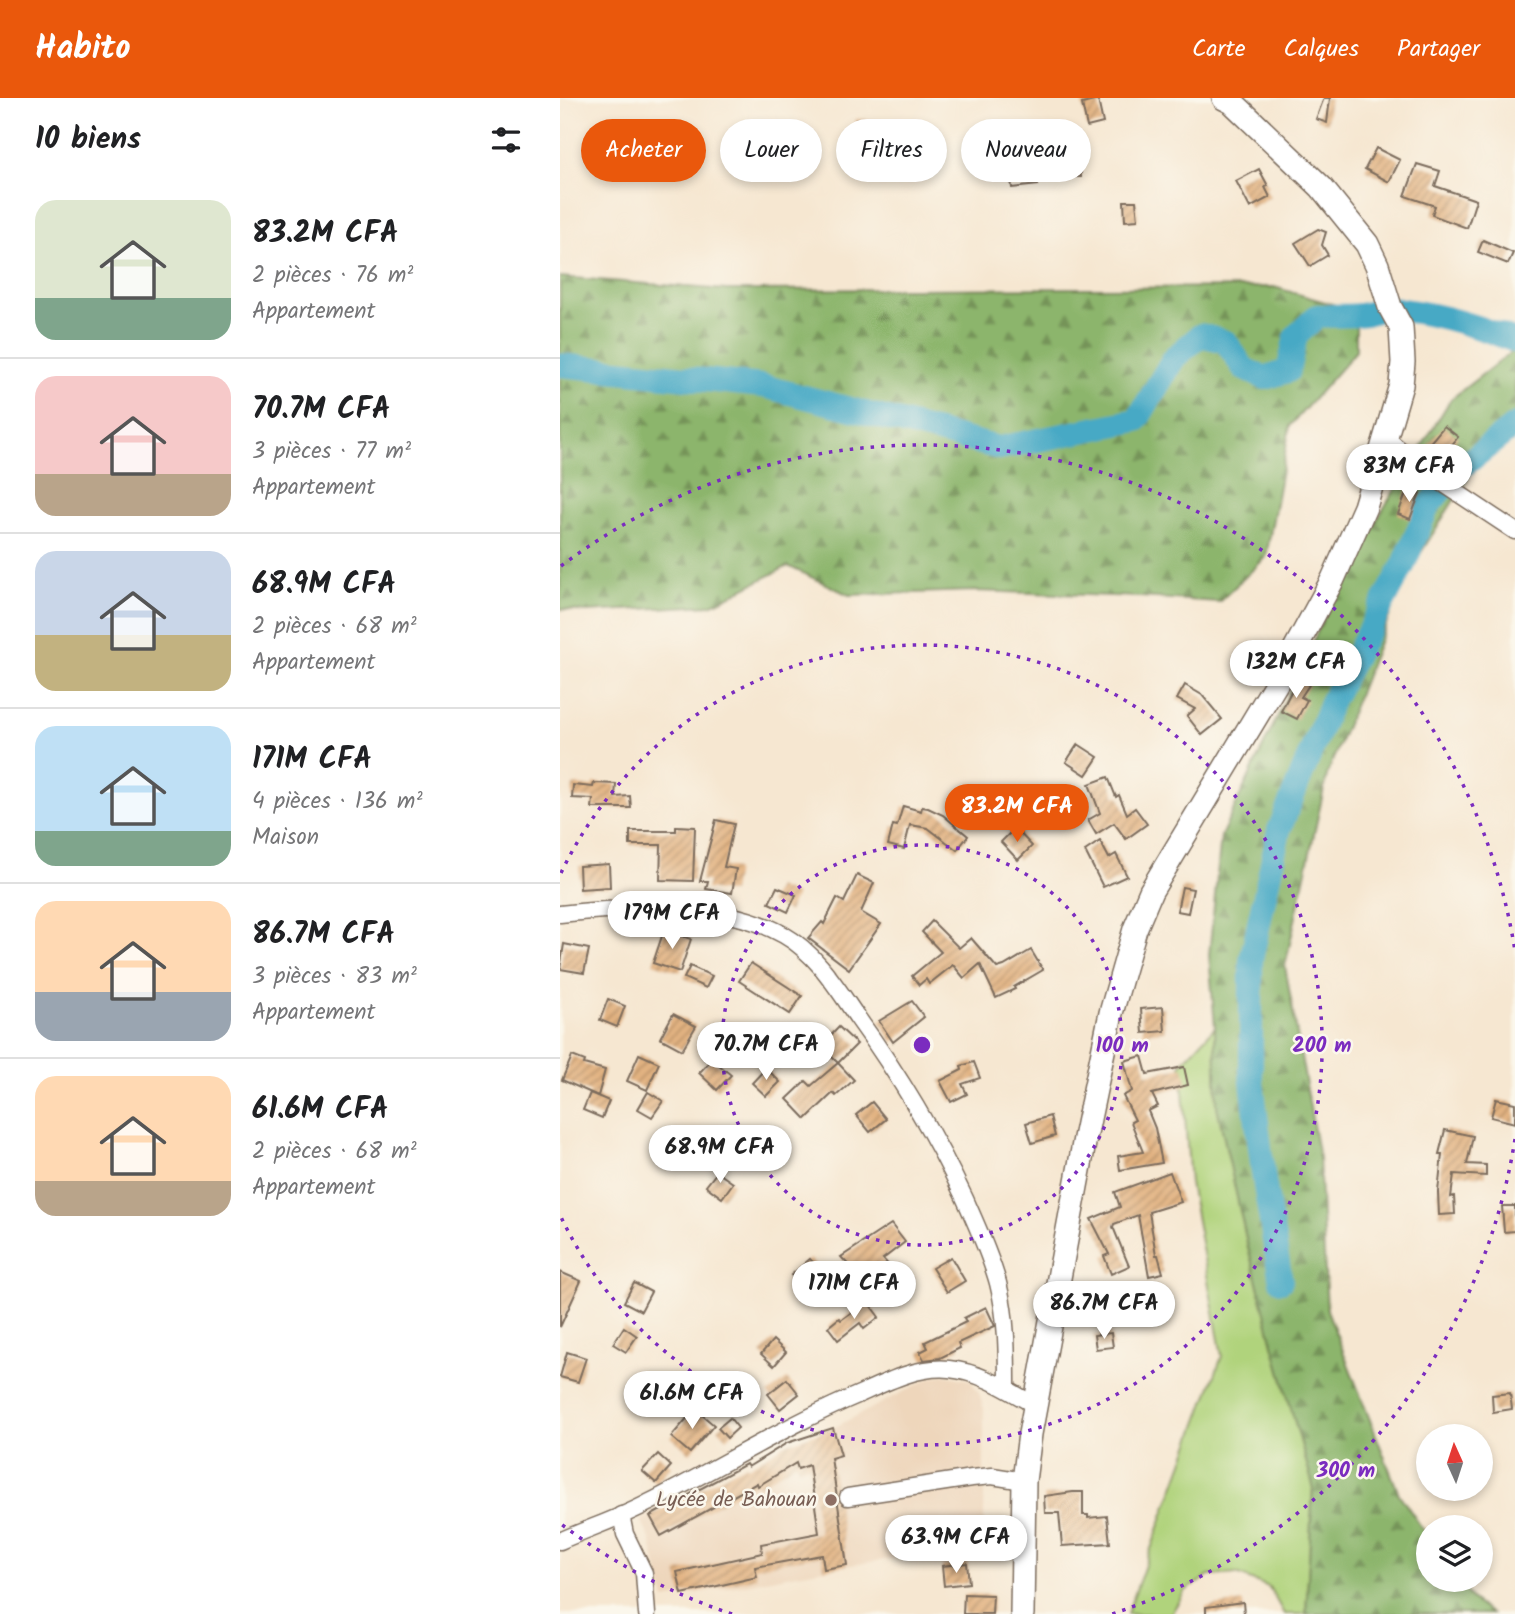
<!DOCTYPE html>
<html lang="fr">
<head>
<meta charset="utf-8">
<style>
  :root { --surface:#fff; --page:#f6f6f6; --text:#202124; --muted:#757577; --line:#e0e0e0; --accent:#ea580c }
  body { margin:0; font-family:Kalam,sans-serif; background:var(--page); color:var(--text); height:100vh; display:flex; flex-direction:column; font-size:26px; white-space:nowrap }
  * { box-sizing:border-box; margin:0 }
  p { font-size:23px; color:var(--muted) }
  .icon { flex:none; width:38px; height:38px; fill:none; stroke:currentColor; stroke-width:2; stroke-linecap:round; stroke-linejoin:round }
  .map { position:relative; flex:1; overflow:hidden }
  .drawer { display:flex; flex-direction:column; background:var(--surface); width:560px }
  .drawer>* { flex:none }
  .banner { position:absolute; left:21px; top:21px; width:665px; height:63px; display:flex; gap:14px }
  .needle { width:46px; rotate:357deg }
  .controls { position:absolute; left:856px; top:1326px; display:grid; gap:14px }
  .controls a { display:grid; place-items:center; width:77px; height:77px; border-radius:50%; background:var(--surface); box-shadow:0 4px 10px #0003; font-size:35px }
  .price { position:absolute; translate:-50% -60px; padding:0 16px; border-radius:24px; background:#fff; color:#222; font-size:23px; line-height:46px; filter:drop-shadow(0 2px 4px #0008) }
  .price::after { content:''; position:absolute; left:50%; top:42px; width:21px; height:16px; margin-left:-10px; background:inherit; clip-path:polygon(0 0,100% 0,50% 100%) }
  .price.selected { background:var(--accent); color:#fff }
  ul { padding:0; list-style:none }
  li { display:flex; align-items:center; gap:21px; height:175px; padding:0 35px }
  li+li { border-top:2px solid var(--line) }
  li span { display:grid; place-items:center; flex:none; width:196px; height:140px; border-radius:21px; color:#555 }
  li>.icon { margin-inline-start:auto }
  span .icon { width:84px; height:84px; fill:#fffc; stroke-width:1 }
  li b { font-size:30px }
  h2 { display:flex; justify-content:space-between; align-items:center; height:84px; padding:0 35px; font-size:30px }
  .chip { padding:0 24px; border-radius:32px; background:var(--surface); box-shadow:0 4px 10px #0003; font-size:24px; line-height:63px }
  .chip.selected { background:var(--accent); color:#fff }
  header { display:flex; align-items:center; gap:42px; box-sizing:border-box; height:98px; padding:0 35px; background:var(--accent); color:#fff }
  header strong { font-size:33px }
  nav { display:flex; gap:38px; margin-inline-start:auto; font-size:24px }
  main { display:flex; flex:1; min-height:0 }
  .map>svg:first-child { display:block }
  .built { fill:#eed6bb }
  .green { fill:#b0d37c; stroke:#767e4d; stroke-width:2 }
  .forest { fill:url(#forest-firs); stroke:#647045; stroke-width:2 }
  .lines { fill:none; stroke-linecap:round; stroke-linejoin:round }
  .river { stroke:#46a9c5; stroke-width:24 }
  .building { fill:url(#building-hatch) }
  .minor-casing { stroke:#7c6c5d; stroke-width:19 }
  .secondary-casing { stroke:#7c6c5d; stroke-width:26 }
  .minor { stroke:#fff; stroke-width:16 }
  .secondary { stroke:#fff; stroke-width:23 }
  .ring { fill:none; stroke:#7b2cbf; stroke-width:3.5; stroke-dasharray:3.5 7 }
  .education-dot { fill:#8d6e63; stroke:#fbf7ec; stroke-width:2.5 }
  .labels { text-anchor:middle; dominant-baseline:central; stroke-width:5; stroke-linejoin:round; paint-order:stroke }
  .education-label { font-size:21px; fill:#785e54; stroke:#fbf7ec; text-anchor:end }
  .centre { fill:#7b2cbf; stroke:#fbf7ec; stroke-width:3.5 }
  .ring-label { font-size:21px; text-anchor:middle; font-weight:bold; fill:#7b2cbf; stroke:#fbf7ec; stroke-width:5; stroke-linejoin:round; paint-order:stroke }
</style>
</head>
<body>
<header>
<strong>Habito</strong>
<nav><a>Carte</a><a>Calques</a><a>Partager</a></nav>
</header>
<main>
<section class="drawer">
<h2>10 biens<svg class="icon" aria-label="filters" viewBox="0 0 24 24"><path d="M4 7h16M4 17h16"/><circle cx="9" cy="7" r="2"/><circle cx="15" cy="17" r="2"/></svg></h2>
<ul>
<li><span style="background:linear-gradient(#dfe7d0 70%,#7fa58c 0)"><svg class="icon" aria-label="home" viewBox="0 0 24 24"><path d="M3 11l9-7 9 7M6 9v11h12V9"/></svg></span><div><b>83.2M CFA</b><p>2 pièces · 76 m²</p><p>Appartement</p></div></li>
<li><span style="background:linear-gradient(#f6c9c9 70%,#b9a48a 0)"><svg class="icon" aria-label="home" viewBox="0 0 24 24"><path d="M3 11l9-7 9 7M6 9v11h12V9"/></svg></span><div><b>70.7M CFA</b><p>3 pièces · 77 m²</p><p>Appartement</p></div></li>
<li><span style="background:linear-gradient(#c9d6e8 60%,#c2b280 0)"><svg class="icon" aria-label="home" viewBox="0 0 24 24"><path d="M3 11l9-7 9 7M6 9v11h12V9"/></svg></span><div><b>68.9M CFA</b><p>2 pièces · 68 m²</p><p>Appartement</p></div></li>
<li><span style="background:linear-gradient(#bfe0f5 75%,#7fa58c 0)"><svg class="icon" aria-label="home" viewBox="0 0 24 24"><path d="M3 11l9-7 9 7M6 9v11h12V9"/></svg></span><div><b>171M CFA</b><p>4 pièces · 136 m²</p><p>Maison</p></div></li>
<li><span style="background:linear-gradient(#ffd9b3 65%,#9aa5b1 0)"><svg class="icon" aria-label="home" viewBox="0 0 24 24"><path d="M3 11l9-7 9 7M6 9v11h12V9"/></svg></span><div><b>86.7M CFA</b><p>3 pièces · 83 m²</p><p>Appartement</p></div></li>
<li><span style="background:linear-gradient(#ffd9b3 75%,#b9a48a 0)"><svg class="icon" aria-label="home" viewBox="0 0 24 24"><path d="M3 11l9-7 9 7M6 9v11h12V9"/></svg></span><div><b>61.6M CFA</b><p>2 pièces · 68 m²</p><p>Appartement</p></div></li>
</ul>
</section>
<div class="map">
<svg width="955" height="1516" viewBox="0 0 955 1516">
  <defs>
    <pattern id="forest-firs" width="22" height="20" patternUnits="userSpaceOnUse" patternTransform="scale(1.75)"><rect width="22" height="20" fill="#8cb56c"/><path d="M5 1l3.5 6h-7zM16 11l3.5 6h-7z" fill="#749358"/></pattern>
    <pattern id="building-hatch" width="6" height="6" patternUnits="userSpaceOnUse" patternTransform="scale(1.75)"><rect width="6" height="6" fill="#e2b281"/><path d="M-1 1l2-2M0 6l6-6M5 7l2-2" fill="none" stroke="#b89169"/></pattern>
  </defs>
  <rect width="100%" height="100%" fill="#fbf7ec"/>
  <filter id="ink" filterUnits="userSpaceOnUse"><feTurbulence type="fractalNoise" baseFrequency=".0143" numOctaves="2"/><feDisplacementMap in="SourceGraphic" scale="14" xChannelSelector="R" yChannelSelector="G"/><feConvolveMatrix kernelMatrix="1 2 1 2 8 2 1 2 1" color-interpolation-filters="sRGB"/></filter>
  <filter id="wash" filterUnits="userSpaceOnUse"><feTurbulence type="fractalNoise" baseFrequency=".00686" numOctaves="4" result="noise"/><feDisplacementMap in="SourceGraphic" scale="28" xChannelSelector="R" yChannelSelector="G"/><feGaussianBlur stdDeviation="1.57" result="paint"/><feColorMatrix in="noise" values="0 0 0 0 0 0 0 0 0 0 0 0 0 0 0 0 0 1.4 0 .05"/><feComposite in="paint" operator="in"/></filter>
  <g filter="url(#wash)">
    <rect width="100%" height="100%" fill="#f6e7d1"/>
    <path class="built" d="M 384,1277 L 410,1282 L 419,1295 L 424,1311 L 424,1447 L 264,1471 L 105,1501 L 90,1441 L 81,1422 L 186,1366 L 188,1368 L 230,1345 L 273,1330 L 370,1280 Z"/>
    <path class="green" d="M 655,929 L 657,1008 L 688,1149 L 718,1265 L 753,1387 L 746,1516 L 724,1516 L 709,1489 L 677,1476 L 649,1478 L 625,1493 L 611,1516 L 567,1516 L 662,1258 L 630,1085 L 621,966 Z"/>
    <g class="forest">
      <path d="M 0,179 L 166,192 L 714,189 L 796,213 L 796,253 L 730,328 L 706,459 L 659,504 L 580,499 L 415,493 L 289,497 L 228,468 L 151,507 L 26,514 L 0,511 Z"/>
      <path d="M 955,251 L 955,332 L 935,337 L 843,483 L 767,677 L 725,868 L 759,1060 L 767,1212 L 839,1396 L 868,1439 L 868,1482 L 898,1482 L 911,1501 L 931,1516 L 746,1516 L 753,1387 L 718,1265 L 688,1149 L 657,1008 L 655,929 L 649,857 L 661,738 L 773,501 L 825,408 L 891,301 Z"/>
    </g>
    <g class="lines">
      <g class="river">
        <path d="M 0,267 L 203,288 L 439,350 L 577,322 L 614,260 L 641,237 L 666,244 L 684,271 L 705,280 L 728,273 L 736,238 L 757,218 C 773,217 790,219 806,216 C 813,214 820,211 827,211 C 870,213 915,227 955,243"/>
        <path d="M 721,1183 L 704,1082 L 691,976 L 691,862 L 719,732 L 772,602 L 845,464 L 868,408 L 898,372 L 955,327"/>
      </g>
    </g>
    <g id="blocks">
      <g class="building">
        <path d="M 764,0 L 770,0 L 767,25 L 756,21 Z"/>
        <path d="M 538,2 L 543,25 L 527,29 L 522,6 Z"/>
        <path d="M 296,21 L 328,23 L 326,51 L 293,48 Z"/>
        <path d="M 466,29 L 467,57 L 475,56 L 478,87 L 452,90 L 448,55 L 444,55 L 444,52 L 429,51 L 429,34 L 444,35 L 443,30 Z"/>
        <path d="M 816,50 L 840,62 L 829,84 L 805,71 Z"/>
        <path d="M 506,55 L 520,55 L 521,79 L 507,79 Z"/>
        <path d="M 857,66 L 880,73 L 875,88 L 916,102 L 907,130 L 872,117 L 875,108 L 845,98 Z"/>
        <path d="M 699,71 L 708,88 L 705,89 L 710,99 L 690,110 L 676,83 Z"/>
        <path d="M 564,103 L 576,103 L 578,122 L 565,123 Z"/>
        <path d="M 758,131 L 766,134 L 762,147 L 768,157 L 750,168 L 735,145 Z"/>
        <path d="M 923,142 L 953,155 L 948,166 L 918,154 Z"/>
        <path d="M 884,328 L 898,339 L 883,358 L 868,347 Z"/>
        <path d="M 848,390 L 860,395 L 850,421 L 838,416 Z"/>
        <path d="M 738,580 L 749,587 L 741,599 L 747,602 L 737,621 L 721,613 Z"/>
        <path d="M 625,587 L 642,597 L 662,621 L 642,637 L 627,618 L 635,611 L 617,601 Z"/>
        <path d="M 518,646 L 538,659 L 526,677 L 506,664 Z"/>
        <path d="M 548,679 L 556,699 L 559,697 L 567,716 L 575,710 L 587,726 L 566,741 L 554,725 L 536,736 L 528,722 L 540,715 L 529,686 Z"/>
        <path d="M 34,685 L 56,686 L 55,699 L 70,698 L 71,710 L 32,710 L 33,701 L 12,700 L 13,687 L 33,689 Z"/>
        <path d="M 343,708 L 361,713 L 362,709 L 368,710 L 383,717 L 408,738 L 397,752 L 368,730 L 350,727 L 344,751 L 328,747 L 333,727 L 337,728 Z"/>
        <path d="M 156,722 L 174,726 L 164,769 L 176,771 L 172,795 L 146,791 L 148,783 L 140,783 Z"/>
        <path d="M 116,728 L 135,729 L 133,783 L 100,782 L 101,747 L 70,747 L 70,733 L 116,733 Z"/>
        <path d="M 455,730 L 472,748 L 458,762 L 441,744 Z"/>
        <path d="M 540,743 L 549,760 L 556,756 L 567,778 L 543,789 L 525,753 Z"/>
        <path d="M 49,766 L 50,789 L 20,791 L 19,768 Z"/>
        <path d="M 297,777 L 314,785 L 301,814 L 321,826 L 289,871 L 248,840 L 262,824 L 264,826 L 277,800 L 284,804 Z"/>
        <path d="M 217,789 L 236,797 L 228,814 L 209,805 Z"/>
        <path d="M 622,789 L 633,791 L 628,815 L 617,813 Z"/>
        <path d="M 372,823 L 399,850 L 411,840 L 437,870 L 444,868 L 471,852 L 483,872 L 454,889 L 455,891 L 436,900 L 420,866 L 404,880 L 393,867 L 369,886 L 366,881 L 359,887 L 352,878 L 381,854 L 362,834 Z"/>
        <path d="M 104,832 L 131,841 L 120,874 L 93,865 Z"/>
        <path d="M 4,846 L 29,851 L 24,875 L 0,871 Z"/>
        <path d="M 191,865 L 242,898 L 230,916 L 179,883 Z"/>
        <path d="M 130,868 L 152,878 L 146,890 L 124,880 Z"/>
        <path d="M 48,901 L 65,908 L 57,929 L 40,922 Z"/>
        <path d="M 352,903 L 364,919 L 333,944 L 319,923 Z"/>
        <path d="M 603,909 L 605,933 L 583,935 L 581,911 Z"/>
        <path d="M 113,916 L 136,928 L 122,952 L 100,940 Z"/>
        <path d="M 279,929 L 297,946 L 278,965 L 261,948 Z"/>
        <path d="M 79,956 L 99,965 L 87,992 L 67,983 Z"/>
        <path d="M 12,958 L 25,963 L 24,966 L 45,972 L 38,998 L 2,982 Z"/>
        <path d="M 582,958 L 587,976 L 624,969 L 628,987 L 592,996 L 598,1008 L 588,1013 L 595,1030 L 602,1065 L 560,1072 L 558,1058 L 583,1054 L 571,1024 L 575,1022 L 563,998 L 572,993 L 564,963 Z"/>
        <path d="M 152,961 L 171,977 L 157,992 L 139,975 Z"/>
        <path d="M 414,964 L 420,980 L 402,986 L 407,996 L 391,1004 L 380,983 L 402,972 L 401,968 Z"/>
        <path d="M 278,965 L 294,982 L 276,998 L 273,995 L 246,1021 L 227,1001 L 246,983 L 251,988 Z"/>
        <path d="M 206,970 L 220,984 L 206,998 L 192,985 Z"/>
        <path d="M 88,994 L 103,1003 L 92,1019 L 78,1011 Z"/>
        <path d="M 30,995 L 49,1003 L 42,1020 L 23,1012 Z"/>
        <path d="M 936,1001 L 955,1005 L 955,1025 L 931,1019 Z"/>
        <path d="M 312,1004 L 326,1021 L 310,1034 L 296,1017 Z"/>
        <path d="M 490,1018 L 495,1038 L 472,1045 L 466,1025 Z"/>
        <path d="M 885,1032 L 913,1038 L 907,1066 L 926,1067 L 926,1078 L 894,1076 L 891,1099 L 894,1098 L 895,1116 L 879,1117 L 878,1094 L 882,1056 L 879,1056 Z"/>
        <path d="M 120,1034 L 134,1045 L 120,1063 L 106,1052 Z"/>
        <path d="M 157,1074 L 173,1085 L 162,1100 L 146,1088 Z"/>
        <path d="M 610,1074 L 621,1104 L 589,1114 L 596,1157 L 598,1157 L 603,1175 L 589,1178 L 578,1117 L 554,1126 L 553,1129 L 569,1168 L 551,1176 L 544,1158 L 549,1156 L 531,1121 L 560,1109 L 555,1094 Z"/>
        <path d="M 942,1108 L 955,1108 L 955,1133 L 944,1134 Z"/>
        <path d="M 331,1126 L 345,1144 L 323,1161 L 339,1179 L 317,1197 L 281,1159 Z"/>
        <path d="M 391,1159 L 405,1183 L 387,1194 L 372,1170 Z"/>
        <path d="M 250,1161 L 262,1174 L 243,1191 L 231,1177 Z"/>
        <path d="M 0,1174 L 21,1183 L 0,1229 Z"/>
        <path d="M 74,1185 L 91,1194 L 81,1213 L 64,1204 Z"/>
        <path d="M 307,1203 L 319,1219 L 304,1231 L 300,1225 L 278,1242 L 268,1229 L 279,1220 L 281,1222 Z"/>
        <path d="M 426,1209 L 435,1228 L 398,1245 L 400,1250 L 380,1260 L 364,1262 L 360,1254 L 368,1250 L 365,1244 L 406,1224 L 404,1220 Z"/>
        <path d="M 64,1229 L 77,1238 L 66,1254 L 53,1246 Z"/>
        <path d="M 551,1235 L 553,1249 L 536,1251 L 534,1237 Z"/>
        <path d="M 213,1242 L 226,1254 L 214,1268 L 201,1256 Z"/>
        <path d="M 7,1254 L 26,1260 L 18,1284 L 0,1279 Z"/>
        <path d="M 227,1281 L 239,1296 L 220,1311 L 208,1296 Z"/>
        <path d="M 950,1295 L 952,1311 L 933,1314 L 932,1297 Z"/>
        <path d="M 135,1311 L 154,1327 L 130,1355 L 111,1339 Z"/>
        <path d="M 170,1320 L 178,1330 L 167,1340 L 158,1330 Z"/>
        <path d="M 273,1330 L 281,1357 L 271,1360 L 287,1467 L 264,1471 L 262,1457 L 195,1469 L 197,1479 L 122,1496 L 117,1474 L 202,1455 L 201,1446 L 259,1435 L 249,1367 L 238,1371 L 236,1365 L 198,1388 L 197,1385 L 101,1438 L 90,1418 L 186,1366 L 188,1369 L 227,1345 Z"/>
        <path d="M 98,1356 L 111,1368 L 96,1385 L 82,1373 Z"/>
        <path d="M 513,1394 L 523,1394 L 523,1417 L 528,1417 L 528,1420 L 547,1418 L 550,1445 L 502,1448 L 499,1415 L 485,1415 L 484,1398 Z"/>
        <path d="M 407,1465 L 409,1485 L 384,1488 L 382,1468 Z"/>
        <path d="M 404,1496 L 433,1497 L 432,1516 L 403,1516 Z"/>
        <path d="M 683,1504 L 684,1516 L 646,1516 L 646,1509 Z"/>
      </g>
    </g>
  </g>
  <g filter="url(#ink)">
    <use href="#blocks" fill-opacity="0" stroke="#7c6c5d" stroke-width="2"/>
    <g class="lines">
      <defs>
        <g id="minor">
          <path d="M 827,341 L 872,378 L 955,433"/>
          <path d="M 0,816 C 70,809 160,801 224,837 C 256,855 277,890 297,919 C 339,977 375,1037 405,1101 C 417,1128 430,1156 438,1185 C 447,1220 447,1254 447,1290"/>
          <path d="M 288,1399 L 412,1380 L 432,1378 L 464,1383"/>
          <path d="M 61,1417 L 65,1436 L 84,1475 L 87,1516"/>
          <path d="M 0,1443 C 29,1430 60,1420 88,1405 C 160,1369 228,1326 302,1295 C 328,1283 359,1268 389,1271 C 421,1274 448,1292 476,1308"/>
        </g>
        <path id="secondary" d="M 462,1516 L 464,1383 L 470,1336 L 525,1040 L 551,915 L 575,831 L 591,793 L 717,584 L 773,481 L 805,409 L 841,287 L 843,264 L 841,229 L 830,209 L 817,167 L 807,146 L 761,89 L 672,4 L 664,0"/>
      </defs>
      <use href="#minor" class="minor-casing"/>
      <use href="#secondary" class="secondary-casing"/>
      <use href="#minor" class="minor"/>
      <use href="#secondary" class="secondary"/>
    </g>
  </g>
  <g class="ring">
    <circle cx="362" cy="947" r="200"/>
    <path d="M1 775A400 400 0 1 1 1 1119"/>
    <path d="M955 1041A600 600 0 0 1 552 1516M172 1516A600 600 0 0 1 1 1426M1 468A600 600 0 0 1 955 853"/>
  </g>
  <circle class="education-dot" cx="271" cy="1402" r="7"/>
  <g class="labels">
    <g class="education-label">
      <text x="257" y="1402">Lycée de Bahouan</text>
    </g>
  </g>
  <circle cx="362" cy="947" r="10" class="centre"/>
  <g class="ring-label">
    <text x="562" y="954">100 m</text>
    <text x="762" y="954">200 m</text>
    <text x="786" y="1379">300 m</text>
  </g>
</svg>
<div class="controls">
<a><svg class="needle" viewBox="-14 -14 28 28"><path d="M0-13l5 13h-10z" fill="#e53935"/><path d="M0 13l5-13h-10z" fill="#757577"/></svg></a>
<a><svg class="icon" aria-label="layers" viewBox="0 0 24 24"><path d="M12 4l9 5-9 5-9-5zM3 14l9 5 9-5"/></svg></a>
</div>
<b class="price" style="left:849px;top:406px">83M CFA</b>
<b class="price" style="left:736px;top:602px">132M CFA</b>
<b class="price selected" style="left:457px;top:746px">83.2M CFA</b>
<b class="price" style="left:112px;top:853px">179M CFA</b>
<b class="price" style="left:206px;top:984px">70.7M CFA</b>
<b class="price" style="left:160px;top:1087px">68.9M CFA</b>
<b class="price" style="left:294px;top:1223px">171M CFA</b>
<b class="price" style="left:544px;top:1243px">86.7M CFA</b>
<b class="price" style="left:132px;top:1333px">61.6M CFA</b>
<b class="price" style="left:396px;top:1477px">63.9M CFA</b>
<div class="banner">
<a class="chip selected">Acheter</a>
<a class="chip">Louer</a>
<a class="chip">Filtres</a>
<a class="chip">Nouveau</a>
</div>
</div>
</main>
</body>
</html>
